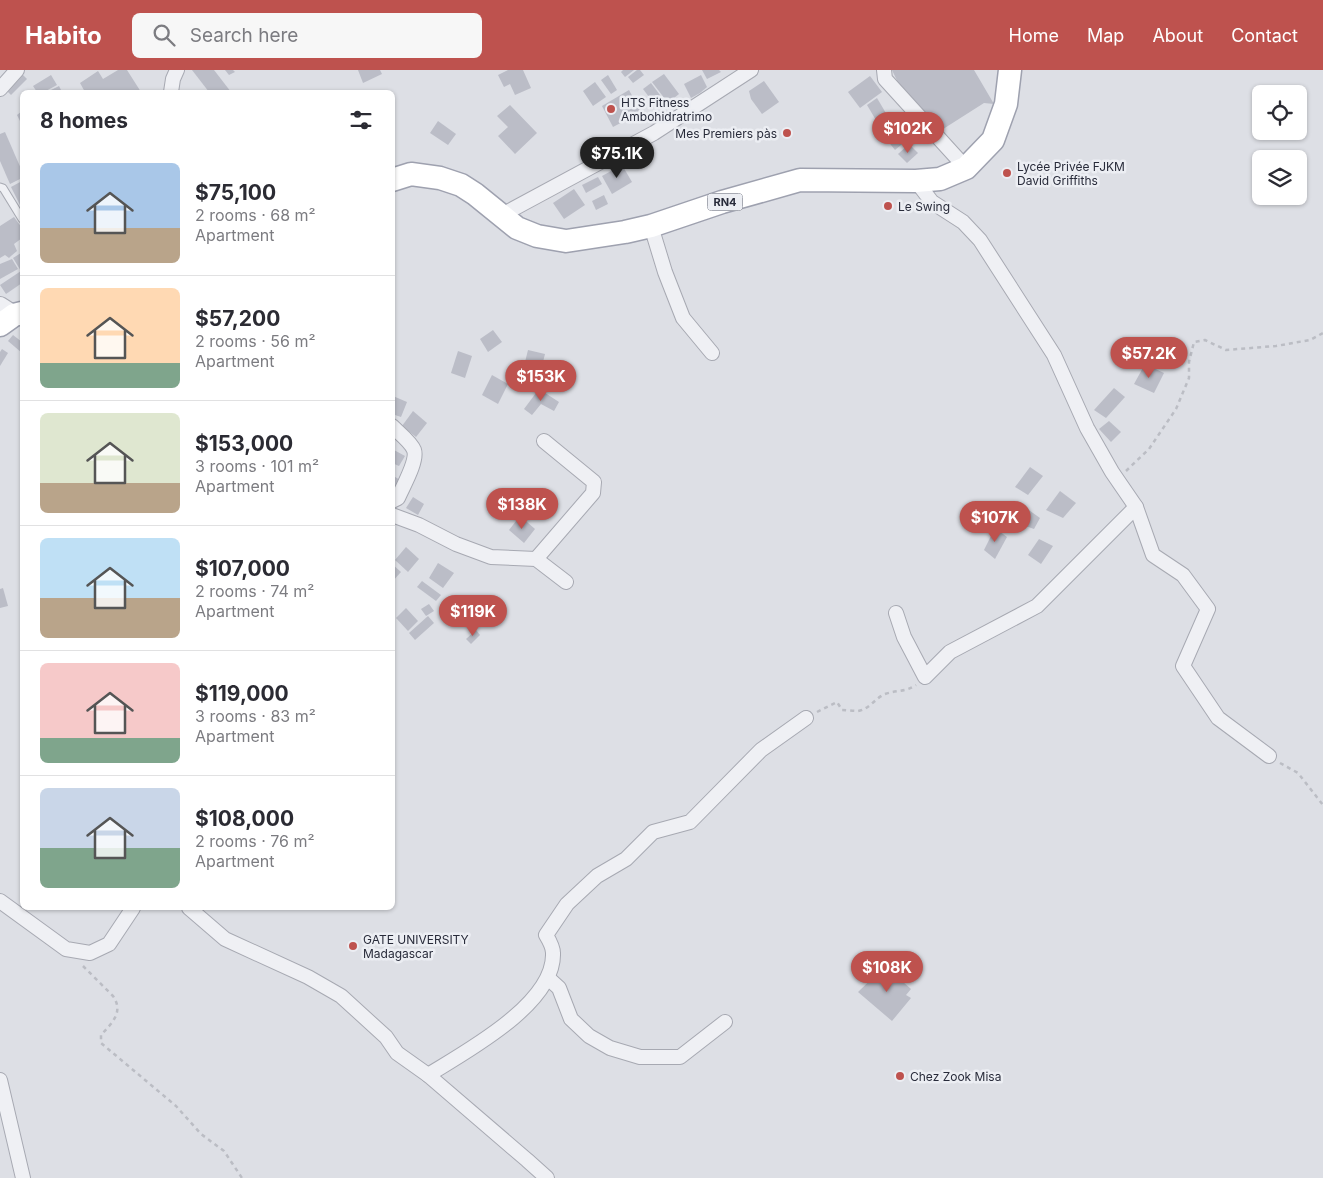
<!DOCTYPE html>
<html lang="en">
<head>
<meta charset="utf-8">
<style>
  :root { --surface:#fff; --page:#f7f7f7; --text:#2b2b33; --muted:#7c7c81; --line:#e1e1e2; --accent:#be524e }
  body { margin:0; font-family:Inter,sans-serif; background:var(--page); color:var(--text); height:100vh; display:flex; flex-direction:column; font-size:19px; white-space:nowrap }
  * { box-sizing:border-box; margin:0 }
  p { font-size:16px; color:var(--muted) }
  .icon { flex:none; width:28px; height:28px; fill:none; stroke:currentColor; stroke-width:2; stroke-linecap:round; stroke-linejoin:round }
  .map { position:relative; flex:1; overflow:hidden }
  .panel { position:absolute; left:20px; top:20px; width:375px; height:820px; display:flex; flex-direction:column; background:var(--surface); border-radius:8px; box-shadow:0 1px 4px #0004 }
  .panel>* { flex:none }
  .buttons { position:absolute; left:1252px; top:15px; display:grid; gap:10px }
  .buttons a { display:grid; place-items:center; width:55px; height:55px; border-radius:8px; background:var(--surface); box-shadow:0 1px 4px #0004; font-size:25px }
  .price { position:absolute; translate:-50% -42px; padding:0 11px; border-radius:18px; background:var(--accent); color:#fff; font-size:16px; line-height:32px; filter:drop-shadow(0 1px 2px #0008) }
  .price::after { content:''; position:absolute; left:50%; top:30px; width:15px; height:11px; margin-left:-8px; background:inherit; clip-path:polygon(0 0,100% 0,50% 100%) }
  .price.current { background:#222; color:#fff }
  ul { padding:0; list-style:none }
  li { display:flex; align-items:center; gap:15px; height:125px; padding:0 20px }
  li+li { border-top:1px solid var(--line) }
  li span { display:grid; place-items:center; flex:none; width:140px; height:100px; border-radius:8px; color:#555 }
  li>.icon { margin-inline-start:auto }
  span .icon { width:60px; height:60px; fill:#fffc; stroke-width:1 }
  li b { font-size:21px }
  h2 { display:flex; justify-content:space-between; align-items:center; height:60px; padding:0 20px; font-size:21px }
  header { display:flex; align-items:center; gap:30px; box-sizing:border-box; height:70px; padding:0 25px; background:var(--accent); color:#fff }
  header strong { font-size:24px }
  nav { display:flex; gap:28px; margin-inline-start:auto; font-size:18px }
  .search { width:350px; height:45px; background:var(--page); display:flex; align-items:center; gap:12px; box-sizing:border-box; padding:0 18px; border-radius:8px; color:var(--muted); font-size:19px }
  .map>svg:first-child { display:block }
  .building { fill:#bbbdc7 }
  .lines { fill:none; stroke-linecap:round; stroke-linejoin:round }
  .service-casing { stroke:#a7a9b2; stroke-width:9 }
  .minor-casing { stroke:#a7a9b2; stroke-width:16 }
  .tertiary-casing { stroke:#a7a9b2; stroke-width:20 }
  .primary-casing { stroke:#9ea1af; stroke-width:25 }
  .path { stroke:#bbbdc4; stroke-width:2.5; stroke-dasharray:4 4; stroke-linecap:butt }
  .service { stroke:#eff0f4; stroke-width:7 }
  .minor { stroke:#eff0f4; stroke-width:14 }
  .tertiary { stroke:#eff0f4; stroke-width:18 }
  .primary { stroke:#fff; stroke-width:22 }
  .poi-dot { fill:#be524e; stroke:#eceef3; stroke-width:2 }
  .labels { text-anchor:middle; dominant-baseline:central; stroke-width:5; stroke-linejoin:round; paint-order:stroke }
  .shield { fill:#eceef3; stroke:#636672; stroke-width:1 }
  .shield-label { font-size:11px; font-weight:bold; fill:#282b3a }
  .poi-label { font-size:12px; fill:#282b3a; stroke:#eceef3; text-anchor:start }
</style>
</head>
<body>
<header>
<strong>Habito</strong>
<div class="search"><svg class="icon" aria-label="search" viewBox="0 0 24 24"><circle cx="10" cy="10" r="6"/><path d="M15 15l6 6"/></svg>Search here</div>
<nav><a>Home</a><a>Map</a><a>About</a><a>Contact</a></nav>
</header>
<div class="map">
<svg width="1323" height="1108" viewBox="0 0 1323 1108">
  <rect width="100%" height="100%" fill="#dddfe5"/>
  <g class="building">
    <path d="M 118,0 L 127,0 L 141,22 L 85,22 L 80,13 L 98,1 L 103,9 Z"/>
    <path d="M 192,0 L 214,0 L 231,22 L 209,22 Z"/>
    <path d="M 225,0 L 233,0 L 235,2 L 229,5 Z"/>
    <path d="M 358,0 L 380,0 L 382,4 L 363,13 Z"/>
    <path d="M 508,0 L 523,0 L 531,18 L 515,25 L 510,14 L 504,17 L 498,5 Z"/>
    <path d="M 623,0 L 634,0 L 625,7 L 621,2 Z"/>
    <path d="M 637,0 L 640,0 L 644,5 L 633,13 L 628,7 Z"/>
    <path d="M 702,0 L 719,0 L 721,2 L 707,9 Z"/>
    <path d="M 892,0 L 974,0 L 994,34 L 984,33 L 940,61 L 902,21 Z"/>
    <path d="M 20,2 L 27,9 L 11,25 L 4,18 Z"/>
    <path d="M 664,4 L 679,24 L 668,33 L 652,12 Z"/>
    <path d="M 51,5 L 57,15 L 44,22 L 37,22 L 33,16 Z"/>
    <path d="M 608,5 L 617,20 L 611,24 L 601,10 Z"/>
    <path d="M 701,5 L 707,17 L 700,23 L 691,28 L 684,14 Z"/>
    <path d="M 870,6 L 882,22 L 860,38 L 848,22 Z"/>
    <path d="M 764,11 L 779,32 L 762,44 L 751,29 L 749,21 Z"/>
    <path d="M 595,12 L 606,27 L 593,36 L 583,21 Z"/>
    <path d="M 651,13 L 660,25 L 652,31 L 643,19 Z"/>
    <path d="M 59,16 L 62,22 L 47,22 Z"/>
    <path d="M 629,20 L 641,42 L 613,57 L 602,36 Z"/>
    <path d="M 877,28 L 890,50 L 880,57 L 867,35 Z"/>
    <path d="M 510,35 L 537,63 L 515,84 L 498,66 L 508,57 L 497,46 Z"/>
    <path d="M 22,41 L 22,55 L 17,45 Z"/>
    <path d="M 438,51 L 456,64 L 448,75 L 430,63 Z"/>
    <path d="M 895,55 L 907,70 L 895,80 L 883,65 Z"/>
    <path d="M 5,62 L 22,101 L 22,108 L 10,114 L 0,91 L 0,64 Z"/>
    <path d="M 909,74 L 918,83 L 907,93 L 898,84 Z"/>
    <path d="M 622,95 L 632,112 L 612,124 L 602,106 Z"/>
    <path d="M 598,107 L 602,114 L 586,123 L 582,115 Z"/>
    <path d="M 22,111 L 22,134 L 20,135 L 11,117 Z"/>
    <path d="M 574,119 L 585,135 L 564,149 L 553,133 Z"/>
    <path d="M 604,125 L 608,134 L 596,140 L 592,131 Z"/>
    <path d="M 14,147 L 22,158 L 22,168 L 14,174 L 17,181 L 11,186 L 10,185 L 11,186 L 9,188 L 5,185 L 0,188 L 0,156 Z"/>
    <path d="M 21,183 L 22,200 L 21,201 L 13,188 Z"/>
    <path d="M 12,189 L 18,199 L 0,209 L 0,194 Z"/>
    <path d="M 21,201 L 22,213 L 6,224 L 0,215 Z"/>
    <path d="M 493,260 L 502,272 L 488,282 L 480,269 Z"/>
    <path d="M 13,265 L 22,272 L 22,283 L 8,271 Z"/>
    <path d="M 2,279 L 8,283 L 0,296 L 0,282 Z"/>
    <path d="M 528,280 L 545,284 L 542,296 L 525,292 Z"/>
    <path d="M 458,281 L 472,286 L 465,308 L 451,303 Z"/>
    <path d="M 1145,294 L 1164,303 L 1154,323 L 1134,314 Z"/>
    <path d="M 492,305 L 508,314 L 498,334 L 482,325 Z"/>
    <path d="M 392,306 L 394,306 L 395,323 L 392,324 Z"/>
    <path d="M 1114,318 L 1125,327 L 1106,348 L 1094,340 Z"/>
    <path d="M 539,319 L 559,332 L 554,341 L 541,334 L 532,345 L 524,339 Z"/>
    <path d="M 393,326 L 407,332 L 401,347 L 392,344 Z"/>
    <path d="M 413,341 L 427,353 L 416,367 L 402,356 Z"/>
    <path d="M 1109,351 L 1121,362 L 1111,372 L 1099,359 Z"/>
    <path d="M 394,380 L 405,386 L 399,396 L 392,393 Z"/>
    <path d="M 1030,397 L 1043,406 L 1028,425 L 1015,417 Z"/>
    <path d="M 392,405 L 400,410 L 392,420 Z"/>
    <path d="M 1060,421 L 1076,433 L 1063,448 L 1046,440 Z"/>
    <path d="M 413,427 L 424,434 L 418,445 L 406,438 Z"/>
    <path d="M 1026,438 L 1040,448 L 1034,459 L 1020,454 Z"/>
    <path d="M 520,446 L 535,459 L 524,473 L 509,460 Z"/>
    <path d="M 995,458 L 1007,467 L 995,489 L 984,480 Z"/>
    <path d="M 1039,469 L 1053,476 L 1041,494 L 1028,485 Z"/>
    <path d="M 406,477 L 419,489 L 408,502 L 395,490 Z"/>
    <path d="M 438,493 L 454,503 L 443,518 L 429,508 Z"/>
    <path d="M 392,494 L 401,502 L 392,512 Z"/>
    <path d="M 422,511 L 441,525 L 436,531 L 417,517 Z"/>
    <path d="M 3,518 L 8,536 L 0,538 L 0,519 Z"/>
    <path d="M 429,534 L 434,541 L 426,546 L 421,539 Z"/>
    <path d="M 406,538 L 418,551 L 408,561 L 396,548 Z"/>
    <path d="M 428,546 L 434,553 L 415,570 L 409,563 Z"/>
    <path d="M 476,560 L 480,565 L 471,574 L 466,569 Z"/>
    <path d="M 885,896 L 911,919 L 906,925 L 911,928 L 892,951 L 858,922 Z"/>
  </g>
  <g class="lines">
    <defs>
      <path id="service" d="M 0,117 L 3,118 L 22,149"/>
      <g id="minor">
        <path d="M 884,0 L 885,9 L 966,98"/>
        <path d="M 0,19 L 17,0"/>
        <path d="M 171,22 L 173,9 L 177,0"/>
        <path d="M 916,111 L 932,132 L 963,152 L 980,170 L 1054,285 L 1087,358 L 1112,402 L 1136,437 L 1153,485 L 1183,505 L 1208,539 L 1183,596 L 1218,648 L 1269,686"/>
        <path d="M 500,146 L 654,63 L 751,0"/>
        <path d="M 651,156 L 665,202 L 683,248 L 712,283"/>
        <path d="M 392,356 C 399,363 411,372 414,380 C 418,391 402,418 398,428 L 392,431"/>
        <path d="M 392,445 L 419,455 L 456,474 L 491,487 L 536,489 L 566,512"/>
        <path d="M 536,489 L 593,423 L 594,412 L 544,371"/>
        <path d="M 896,543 L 904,567 L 925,607 L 950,582 L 1037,536 L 1136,437"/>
        <path d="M 0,831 L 66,879 L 90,883 L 109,874 L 133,838"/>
        <path d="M 189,838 L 225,869 L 308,907 L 341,926 L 386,967 L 397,983 L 428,1005 L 527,1090 L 547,1108"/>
        <path d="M 548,908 L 559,918 L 571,949 L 589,966 L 610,978 L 640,987 L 680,987 L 725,952"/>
        <path d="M 428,1005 C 465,982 555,934 553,883 C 553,877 549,870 546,865 L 567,834 L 597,806 L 626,789 L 653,762 L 690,752 L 761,680 L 806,648"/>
        <path d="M 0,1010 L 23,1108"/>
      </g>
      <path id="tertiary" d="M 0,236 L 14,245"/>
      <g id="primary">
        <path d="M 392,110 L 411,104 L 440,108 L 461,115 L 475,124 L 517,158 L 537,166 L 566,171 L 625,162 L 651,156 L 722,132 L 800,110 L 916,111 L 940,109 L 966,98 L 993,70 L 1006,34 L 1010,0"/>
        <path d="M 0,255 L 14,245 L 22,243"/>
      </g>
    </defs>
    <use href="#service" class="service-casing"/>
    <use href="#minor" class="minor-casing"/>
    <use href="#tertiary" class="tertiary-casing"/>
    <use href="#primary" class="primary-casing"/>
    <g class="path">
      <path d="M 1126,401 L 1149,379 L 1176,339 L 1189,308 L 1189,292 L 1194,272 L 1205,270 L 1226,280 L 1276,276 L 1310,270 L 1323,263"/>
      <path d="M 817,642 L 837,632 L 842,640 C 847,640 853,641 858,641 C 870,639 875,628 885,624 C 897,620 906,622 916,615"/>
      <path d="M 1280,693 L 1298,703 L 1323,735"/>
      <path d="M 83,896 L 113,926 C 124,942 112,953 101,965 L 101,973 L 176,1036 L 201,1064 L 224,1081 L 242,1108"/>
    </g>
    <use href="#service" class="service"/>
    <use href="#minor" class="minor"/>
    <use href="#tertiary" class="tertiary"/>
    <use href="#primary" class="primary"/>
  </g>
  <g class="poi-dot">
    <circle cx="611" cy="39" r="5"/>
    <circle cx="787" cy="63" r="5"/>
    <circle cx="1007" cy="103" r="5"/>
    <circle cx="888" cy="136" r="5"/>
    <circle cx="353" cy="876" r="5"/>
    <circle cx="900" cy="1006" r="5"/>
  </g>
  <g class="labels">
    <rect class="shield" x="707.5" y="123.5" width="35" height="17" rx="4"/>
    <g class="shield-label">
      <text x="725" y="132">RN4</text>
    </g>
    <g class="poi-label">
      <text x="621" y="32">HTS Fitness<tspan x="621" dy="14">Ambohidratrimo</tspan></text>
      <text x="777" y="63" text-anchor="end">Mes Premiers pàs</text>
      <text x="1017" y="96">Lycée Privée FJKM<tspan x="1017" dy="14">David Griffiths</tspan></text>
      <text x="898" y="136">Le Swing</text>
      <text x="363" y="869">GATE UNIVERSITY<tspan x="363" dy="14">Madagascar</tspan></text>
      <text x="910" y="1006">Chez Zook Misa</text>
    </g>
  </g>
</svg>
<div class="buttons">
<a><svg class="icon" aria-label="locate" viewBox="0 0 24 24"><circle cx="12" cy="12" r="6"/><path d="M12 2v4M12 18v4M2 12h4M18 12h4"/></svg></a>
<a><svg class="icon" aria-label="layers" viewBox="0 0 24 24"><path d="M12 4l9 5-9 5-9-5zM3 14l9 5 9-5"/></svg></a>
</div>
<b class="price" style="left:908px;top:84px">$102K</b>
<b class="price current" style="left:617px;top:109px">$75.1K</b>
<b class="price" style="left:1149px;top:309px">$57.2K</b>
<b class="price" style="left:541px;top:332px">$153K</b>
<b class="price" style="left:522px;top:460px">$138K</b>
<b class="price" style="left:995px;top:473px">$107K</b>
<b class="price" style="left:473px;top:567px">$119K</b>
<b class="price" style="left:887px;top:923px">$108K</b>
<section class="panel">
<h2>8 homes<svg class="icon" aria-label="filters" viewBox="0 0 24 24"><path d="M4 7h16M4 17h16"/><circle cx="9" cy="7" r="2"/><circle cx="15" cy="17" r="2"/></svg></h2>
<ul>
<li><span style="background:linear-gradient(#a9c7e8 65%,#b9a48a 0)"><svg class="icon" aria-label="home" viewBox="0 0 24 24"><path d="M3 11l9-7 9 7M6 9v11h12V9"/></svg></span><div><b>$75,100</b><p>2 rooms · 68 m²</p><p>Apartment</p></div></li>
<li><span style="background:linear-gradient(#ffd9b3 75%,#7fa58c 0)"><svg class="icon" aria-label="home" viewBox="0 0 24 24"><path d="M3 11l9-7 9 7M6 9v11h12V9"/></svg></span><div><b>$57,200</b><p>2 rooms · 56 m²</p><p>Apartment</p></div></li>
<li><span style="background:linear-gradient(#dfe7d0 70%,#b9a48a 0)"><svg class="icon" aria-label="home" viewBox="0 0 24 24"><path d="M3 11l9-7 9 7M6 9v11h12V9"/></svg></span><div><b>$153,000</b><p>3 rooms · 101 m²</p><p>Apartment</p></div></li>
<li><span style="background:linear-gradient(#bfe0f5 60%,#b9a48a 0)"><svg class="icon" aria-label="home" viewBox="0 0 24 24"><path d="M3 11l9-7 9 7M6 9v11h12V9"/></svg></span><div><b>$107,000</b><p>2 rooms · 74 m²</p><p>Apartment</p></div></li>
<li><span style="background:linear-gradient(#f6c9c9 75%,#7fa58c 0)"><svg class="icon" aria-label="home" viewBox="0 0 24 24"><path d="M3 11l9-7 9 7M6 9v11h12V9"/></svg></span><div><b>$119,000</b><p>3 rooms · 83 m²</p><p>Apartment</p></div></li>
<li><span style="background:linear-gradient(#c9d6e8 60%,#7fa58c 0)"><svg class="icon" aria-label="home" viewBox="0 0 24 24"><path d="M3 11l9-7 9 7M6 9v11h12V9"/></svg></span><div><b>$108,000</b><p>2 rooms · 76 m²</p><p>Apartment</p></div></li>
</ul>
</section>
</div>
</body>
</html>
